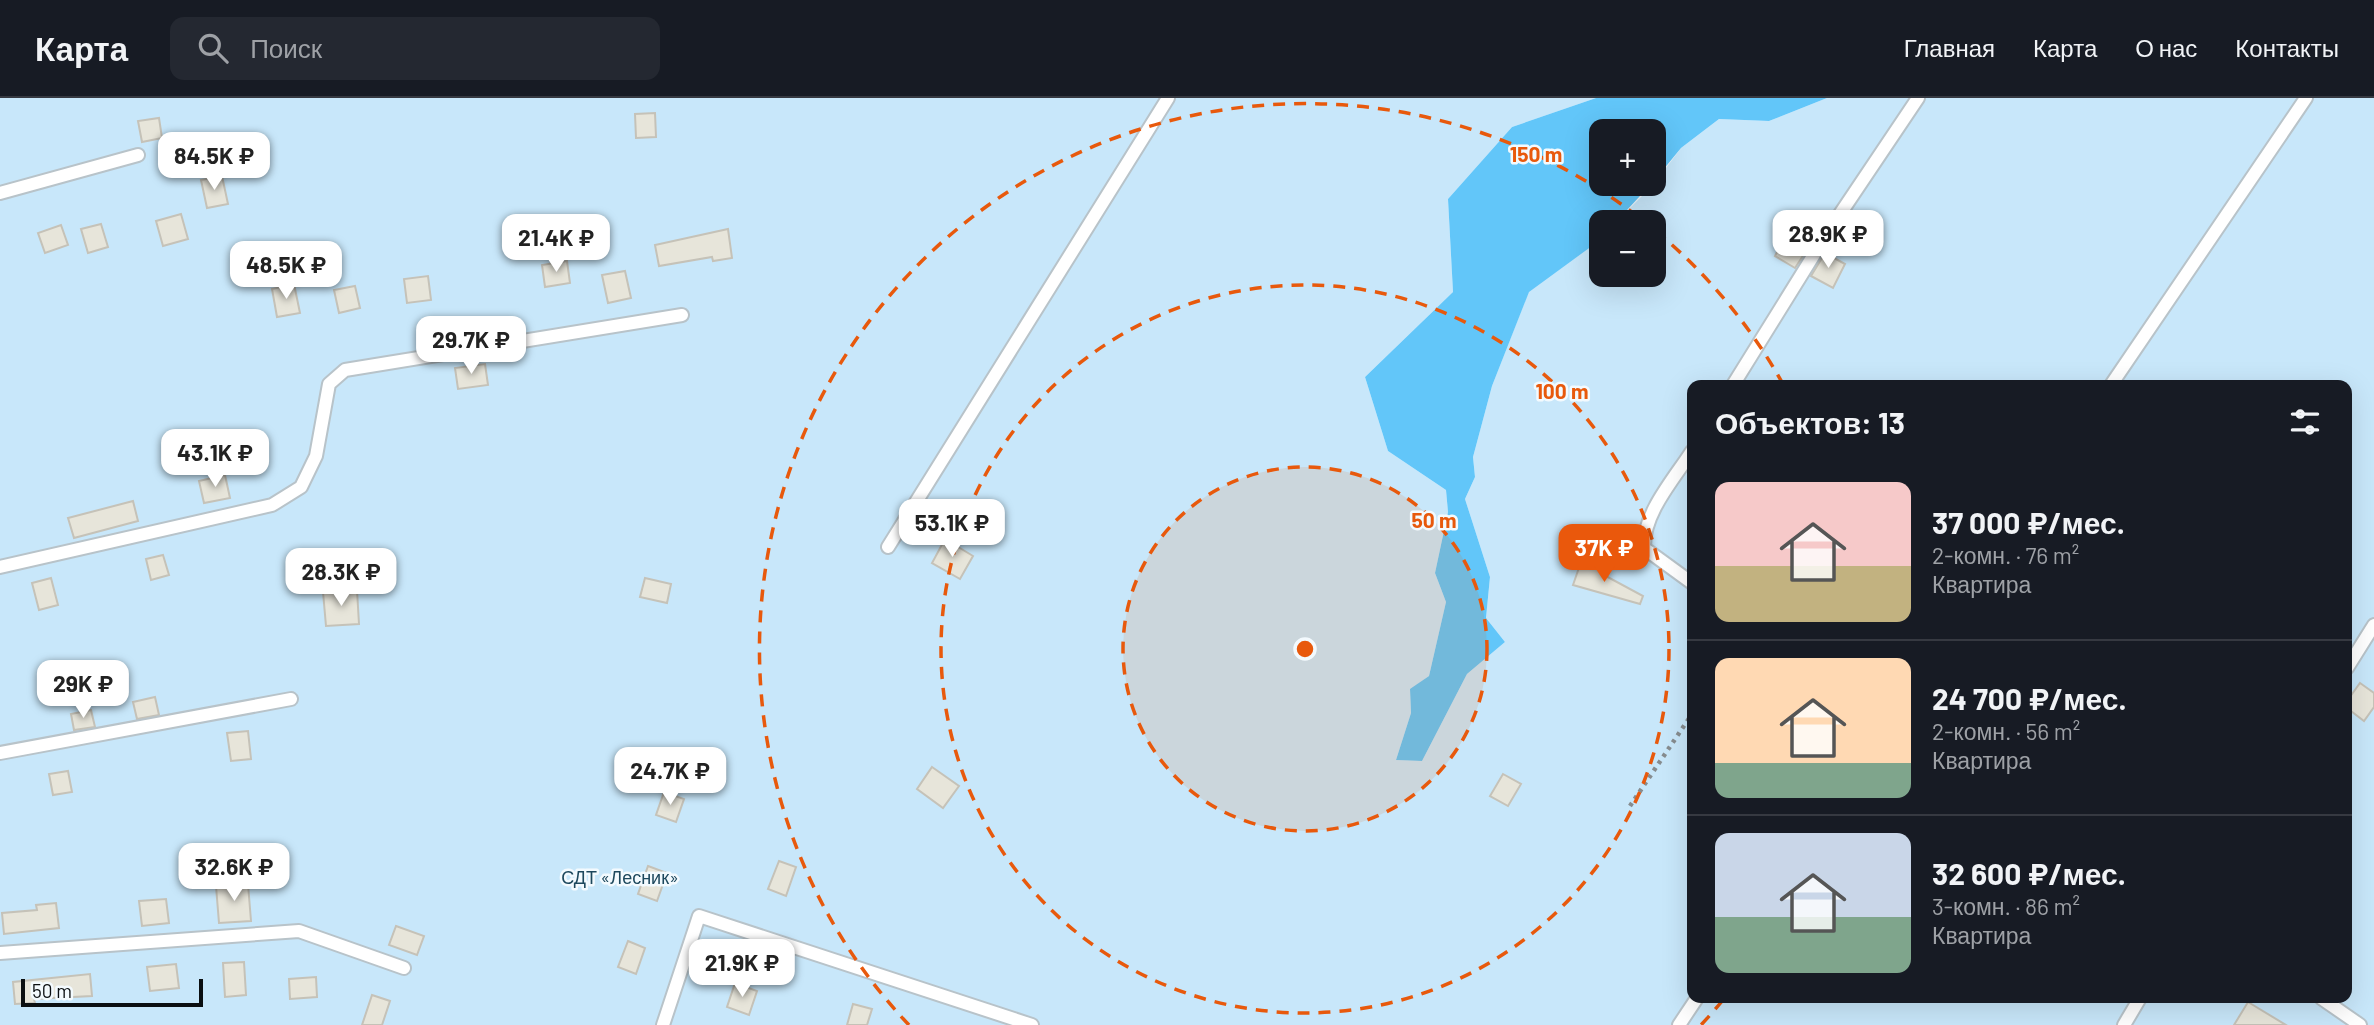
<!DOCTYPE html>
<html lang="ru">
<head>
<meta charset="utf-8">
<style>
  :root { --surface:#171b24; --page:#242831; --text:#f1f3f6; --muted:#9ea1a6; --line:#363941; --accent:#ea580c }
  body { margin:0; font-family:Barlow,sans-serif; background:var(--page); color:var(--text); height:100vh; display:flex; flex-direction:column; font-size:26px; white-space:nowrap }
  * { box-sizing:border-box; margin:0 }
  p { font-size:23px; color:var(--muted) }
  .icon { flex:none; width:38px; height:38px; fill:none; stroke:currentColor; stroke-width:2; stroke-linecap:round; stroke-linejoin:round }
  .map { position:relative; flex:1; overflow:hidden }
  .sheet { position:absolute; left:1687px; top:282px; width:665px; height:623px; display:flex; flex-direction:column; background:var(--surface); border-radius:14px; box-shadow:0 7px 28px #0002 }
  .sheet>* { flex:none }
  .controls { position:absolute; left:1589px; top:21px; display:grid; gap:14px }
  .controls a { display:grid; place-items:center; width:77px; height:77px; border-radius:14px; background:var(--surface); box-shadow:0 7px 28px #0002; font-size:35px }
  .scale { position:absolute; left:21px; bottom:18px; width:182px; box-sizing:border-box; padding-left:7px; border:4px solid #0b0f11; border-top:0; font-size:19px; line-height:24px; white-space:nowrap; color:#0b0f11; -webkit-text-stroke:5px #f3fafe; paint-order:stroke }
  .price { position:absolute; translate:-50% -60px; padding:0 16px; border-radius:14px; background:#fff; color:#222; font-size:23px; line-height:46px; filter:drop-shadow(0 2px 4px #0008) }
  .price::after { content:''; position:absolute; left:50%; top:42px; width:21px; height:16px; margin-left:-10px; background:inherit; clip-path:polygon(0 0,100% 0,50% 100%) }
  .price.on { background:var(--accent); color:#fff }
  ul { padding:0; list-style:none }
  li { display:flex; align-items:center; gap:21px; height:175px; padding:0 28px }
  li+li { border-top:2px solid var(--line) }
  li span { display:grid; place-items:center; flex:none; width:196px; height:140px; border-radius:14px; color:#555 }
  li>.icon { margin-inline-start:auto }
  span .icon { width:84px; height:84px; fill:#fffc; stroke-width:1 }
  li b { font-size:30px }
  h2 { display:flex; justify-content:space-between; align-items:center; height:84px; padding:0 28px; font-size:30px }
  header { display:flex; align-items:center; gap:42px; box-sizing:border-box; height:98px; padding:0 35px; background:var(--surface); border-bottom:2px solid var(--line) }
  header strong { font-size:33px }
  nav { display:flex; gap:38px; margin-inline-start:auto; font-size:24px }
  .search { width:490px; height:63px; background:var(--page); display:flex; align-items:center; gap:18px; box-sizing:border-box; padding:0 24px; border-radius:14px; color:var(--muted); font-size:26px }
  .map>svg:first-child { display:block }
  .green { fill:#c8e7fa; fill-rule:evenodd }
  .water { fill:#62c6f9 }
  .building { fill:#e7e5da; stroke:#c5c2b8; stroke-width:2 }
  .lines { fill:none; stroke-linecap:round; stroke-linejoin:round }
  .service-casing { stroke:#b8c3c9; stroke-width:16 }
  .path { stroke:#868c8f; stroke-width:4.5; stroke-dasharray:3.5 5; stroke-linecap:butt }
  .service { stroke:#fff; stroke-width:12 }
  .ring { fill:none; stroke:#e8590c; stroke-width:3.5; stroke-dasharray:12 9 }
  .labels { text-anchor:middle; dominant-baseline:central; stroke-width:5; stroke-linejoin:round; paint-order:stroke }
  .park-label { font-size:18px; fill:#1d485d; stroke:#f3fafe }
  .centre { fill:#e8590c; stroke:#f3fafe; stroke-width:3.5 }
  .ring-label { font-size:21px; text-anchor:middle; font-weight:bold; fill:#e8590c; stroke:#f3fafe; stroke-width:5; stroke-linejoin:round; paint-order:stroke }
</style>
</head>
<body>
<header>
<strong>Карта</strong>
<div class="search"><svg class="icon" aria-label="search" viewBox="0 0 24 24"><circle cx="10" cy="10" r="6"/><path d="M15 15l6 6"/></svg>Поиск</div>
<nav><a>Главная</a><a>Карта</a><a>О нас</a><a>Контакты</a></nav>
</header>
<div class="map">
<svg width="2374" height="927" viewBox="0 0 2374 927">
  <rect width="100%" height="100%" fill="#f3fafe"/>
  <path class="green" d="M 0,0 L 1596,0 L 1512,29 L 1448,101 L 1453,194 L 1365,279 L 1388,353 L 1446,392 L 1448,414 L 1435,475 L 1446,504 L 1429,578 L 1410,592 L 1411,615 L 1396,662 L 1422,663 L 1467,576 L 1505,544 L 1486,520 L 1490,479 L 1465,401 L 1475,379 L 1473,359 L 1492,288 L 1529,193 L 1601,140 L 1601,177 L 1654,177 L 1654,124 L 1616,124 L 1654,86 L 1681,50 L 1719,21 L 1769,23 L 1827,0 L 2374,0 L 2374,927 L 0,927 ZM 1692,287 L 2347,287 L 2347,900 L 1692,900 Z"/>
  <path class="water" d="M 1596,0 L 1827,0 L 1769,23 L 1719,21 L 1681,50 L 1654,83 L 1654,33 L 1601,33 L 1601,86 L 1651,86 L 1616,124 L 1601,124 L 1601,140 L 1596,145 L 1529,194 L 1492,288 L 1473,359 L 1475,379 L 1465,401 L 1490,479 L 1486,520 L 1505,544 L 1467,576 L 1422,663 L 1396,662 L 1411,615 L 1410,591 L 1429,578 L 1446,504 L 1435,475 L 1448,414 L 1446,392 L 1388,353 L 1365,279 L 1453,194 L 1448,101 L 1512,29 Z"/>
  <g class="building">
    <path d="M 655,15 L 656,39 L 636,40 L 635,16 Z"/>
    <path d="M 159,20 L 162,40 L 142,44 L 138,23 Z"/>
    <path d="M 222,78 L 228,106 L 207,110 L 201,82 Z"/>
    <path d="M 181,116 L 188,141 L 163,148 L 156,123 Z"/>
    <path d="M 101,126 L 108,149 L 88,155 L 81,131 Z"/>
    <path d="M 61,127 L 68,147 L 45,155 L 38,135 Z"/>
    <path d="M 728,131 L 732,160 L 713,163 L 712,159 L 659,168 L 655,147 Z"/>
    <path d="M 1787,134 L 1810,147 L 1795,170 L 1775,158 Z"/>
    <path d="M 1825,155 L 1845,166 L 1833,190 L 1811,178 Z"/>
    <path d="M 567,163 L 570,185 L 545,189 L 542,167 Z"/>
    <path d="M 625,173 L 631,200 L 608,205 L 602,177 Z"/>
    <path d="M 428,178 L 431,202 L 407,205 L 404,181 Z"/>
    <path d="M 294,186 L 300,215 L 277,219 L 272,191 Z"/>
    <path d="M 355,188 L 360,210 L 339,215 L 334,192 Z"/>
    <path d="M 485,266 L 488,287 L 458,291 L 455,270 Z"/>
    <path d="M 225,377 L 230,400 L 204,405 L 199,383 Z"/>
    <path d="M 133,403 L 138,423 L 74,440 L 68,420 Z"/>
    <path d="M 945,441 L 973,458 L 960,481 L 932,465 Z"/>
    <path d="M 163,457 L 169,477 L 151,482 L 146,461 Z"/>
    <path d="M 1581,464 L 1604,470 L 1602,476 L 1643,498 L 1640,506 L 1573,487 Z"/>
    <path d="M 51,480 L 58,507 L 39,512 L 32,485 Z"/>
    <path d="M 645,480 L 671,486 L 667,505 L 640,499 Z"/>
    <path d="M 357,492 L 359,526 L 326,528 L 323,494 Z"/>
    <path d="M 2360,585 L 2374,595 L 2374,609 L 2364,623 L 2347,610 L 2347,603 Z"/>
    <path d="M 155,599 L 159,617 L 137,621 L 133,604 Z"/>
    <path d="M 91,612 L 95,629 L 74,632 L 71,616 Z"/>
    <path d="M 248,633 L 251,661 L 231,663 L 227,635 Z"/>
    <path d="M 932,669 L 959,688 L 943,710 L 917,691 Z"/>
    <path d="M 68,673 L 72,694 L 53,697 L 49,676 Z"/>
    <path d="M 1503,676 L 1521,686 L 1508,708 L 1490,698 Z"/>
    <path d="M 664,694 L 684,701 L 676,724 L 656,717 Z"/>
    <path d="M 779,763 L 796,769 L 786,798 L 768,791 Z"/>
    <path d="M 648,768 L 667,775 L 657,803 L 638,796 Z"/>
    <path d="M 248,786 L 251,823 L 219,825 L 216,788 Z"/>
    <path d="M 166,801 L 169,825 L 142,828 L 139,803 Z"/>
    <path d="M 56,805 L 59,830 L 4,836 L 2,815 L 37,812 L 36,807 Z"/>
    <path d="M 396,828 L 424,838 L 417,857 L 389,847 Z"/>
    <path d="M 628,843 L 645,850 L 636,876 L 618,869 Z"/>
    <path d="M 244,864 L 246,897 L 225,899 L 223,865 Z"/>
    <path d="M 176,866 L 179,890 L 150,893 L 147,869 Z"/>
    <path d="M 90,876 L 92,898 L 34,901 L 35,905 L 15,906 L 13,884 Z"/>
    <path d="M 316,879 L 317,899 L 290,901 L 289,881 Z"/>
    <path d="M 735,885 L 757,893 L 749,917 L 727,909 Z"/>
    <path d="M 372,897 L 390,903 L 382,927 L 362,927 Z"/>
    <path d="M 2248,904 L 2286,927 L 2234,927 Z"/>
    <path d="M 853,906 L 872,911 L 867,927 L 847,927 Z"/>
  </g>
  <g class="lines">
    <defs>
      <g id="service">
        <path d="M 0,95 L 138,57"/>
        <path d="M 1733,287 L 1828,134 L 1918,0"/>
        <path d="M 2111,287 L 2306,0"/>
        <path d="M 1692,353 C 1674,381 1643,415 1644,450 L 1692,485"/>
        <path d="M 888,449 L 1168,0"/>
        <path d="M 0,469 L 272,407 L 301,389 L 316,358 L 329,286 L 345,272 L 682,217"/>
        <path d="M 2347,570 L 2374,527"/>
        <path d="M 0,655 L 291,601"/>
        <path d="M 0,855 L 299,833 L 404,870"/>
        <path d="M 2321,900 L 2360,927"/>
        <path d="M 663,927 L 699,818 L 1032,927"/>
        <path d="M 1679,927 L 1697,900"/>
        <path d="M 2124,927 L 2140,900"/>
      </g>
    </defs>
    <use href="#service" class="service-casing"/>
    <path class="path" d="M 1630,708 L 1692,616"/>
    <use href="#service" class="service"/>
  </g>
  <circle cx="1305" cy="551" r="182" fill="#e8590c" fill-opacity=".12"/>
  <g class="ring">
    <circle cx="1305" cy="551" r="182"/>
    <circle cx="1305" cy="551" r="364"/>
    <path d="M1723 902A546 546 0 0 1 1701 927M909 927A546 546 0 0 1 1645 124M1656 133A546 546 0 0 1 1783 286"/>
  </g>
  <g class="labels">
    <g class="park-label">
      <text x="620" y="779">СДТ «Лесник»</text>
    </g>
  </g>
  <circle cx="1305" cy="551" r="10" class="centre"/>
  <g class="ring-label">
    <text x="1536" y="64">150 m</text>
    <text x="1562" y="301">100 m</text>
    <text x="1434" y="430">50 m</text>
  </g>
</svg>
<div class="controls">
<a>+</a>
<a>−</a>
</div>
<div class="scale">50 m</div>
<b class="price" style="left:214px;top:94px">84.5K ₽</b>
<b class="price" style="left:1828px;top:172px">28.9K ₽</b>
<b class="price" style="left:556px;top:176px">21.4K ₽</b>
<b class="price" style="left:286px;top:203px">48.5K ₽</b>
<b class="price" style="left:471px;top:278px">29.7K ₽</b>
<b class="price" style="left:215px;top:391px">43.1K ₽</b>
<b class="price" style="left:952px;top:461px">53.1K ₽</b>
<b class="price on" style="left:1604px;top:486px">37K ₽</b>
<b class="price" style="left:341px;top:510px">28.3K ₽</b>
<b class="price" style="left:83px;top:622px">29K ₽</b>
<b class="price" style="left:670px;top:709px">24.7K ₽</b>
<b class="price" style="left:234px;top:805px">32.6K ₽</b>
<b class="price" style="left:742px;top:901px">21.9K ₽</b>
<section class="sheet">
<h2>Объектов: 13<svg class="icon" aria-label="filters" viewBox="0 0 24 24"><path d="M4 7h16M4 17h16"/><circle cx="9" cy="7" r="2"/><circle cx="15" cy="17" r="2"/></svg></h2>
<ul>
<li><span style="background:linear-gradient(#f6c9c9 60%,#c2b280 0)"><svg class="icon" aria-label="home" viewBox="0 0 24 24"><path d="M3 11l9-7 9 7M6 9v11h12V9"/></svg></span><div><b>37 000 ₽/мес.</b><p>2-комн. · 76 m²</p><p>Квартира</p></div></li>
<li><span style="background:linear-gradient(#ffd9b3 75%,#7fa58c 0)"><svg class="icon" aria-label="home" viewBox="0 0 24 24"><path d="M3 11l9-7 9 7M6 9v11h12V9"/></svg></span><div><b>24 700 ₽/мес.</b><p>2-комн. · 56 m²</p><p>Квартира</p></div></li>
<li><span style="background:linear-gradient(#c9d6e8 60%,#7fa58c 0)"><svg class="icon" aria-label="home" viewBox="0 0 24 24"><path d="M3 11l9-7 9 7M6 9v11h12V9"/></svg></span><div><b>32 600 ₽/мес.</b><p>3-комн. · 86 m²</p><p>Квартира</p></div></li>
</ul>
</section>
</div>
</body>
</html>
